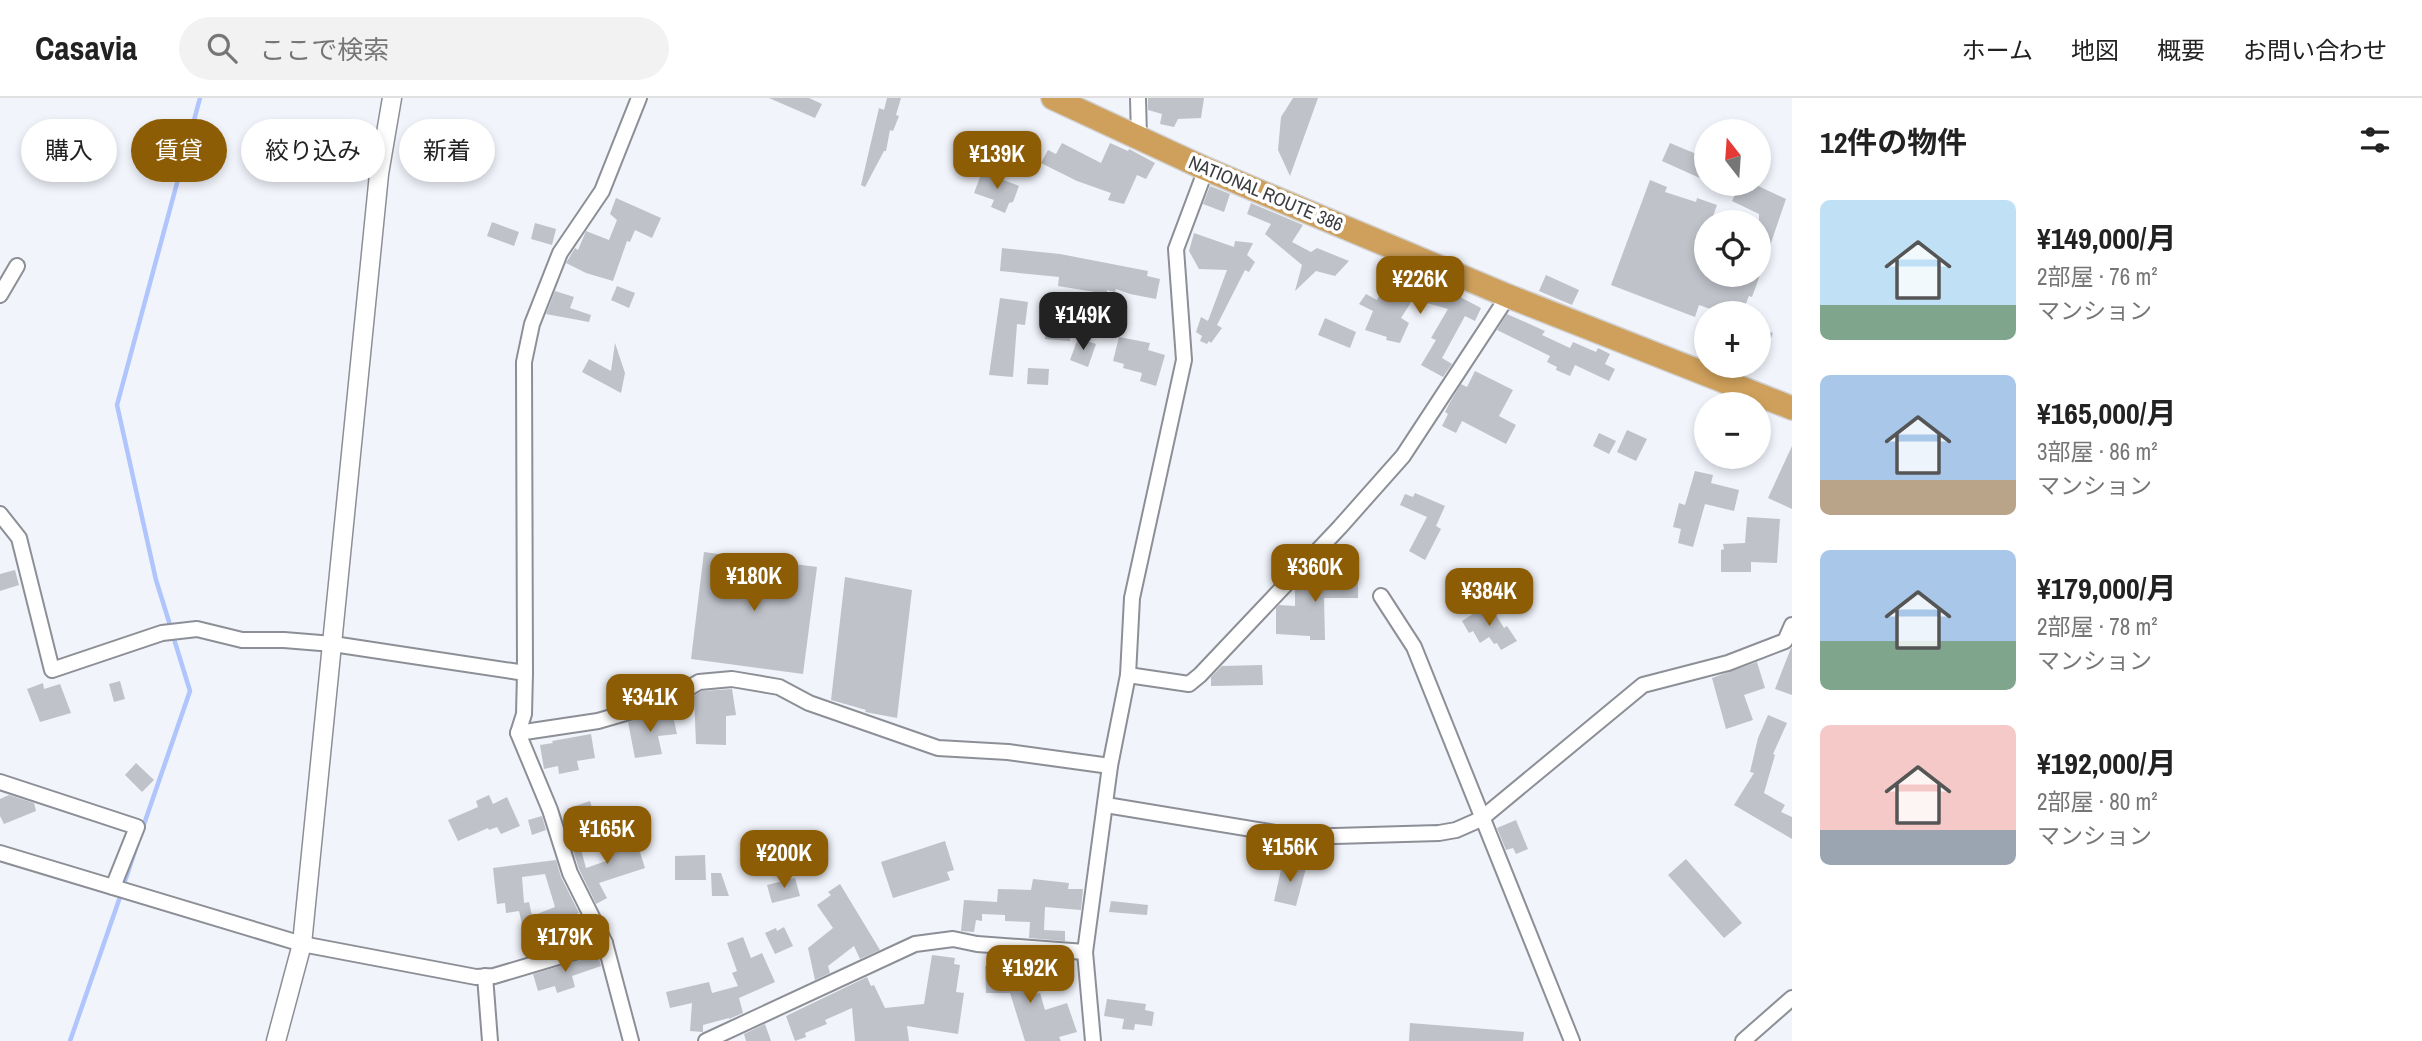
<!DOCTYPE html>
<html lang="ja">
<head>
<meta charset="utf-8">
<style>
  :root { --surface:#fff; --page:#f2f2f2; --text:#222; --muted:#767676; --line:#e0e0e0; --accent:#8d5d05 }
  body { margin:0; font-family:"Archivo Narrow","Noto Sans JP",sans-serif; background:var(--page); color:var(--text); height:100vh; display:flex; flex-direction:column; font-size:26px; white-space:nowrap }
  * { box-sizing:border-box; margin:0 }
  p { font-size:23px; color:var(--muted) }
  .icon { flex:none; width:38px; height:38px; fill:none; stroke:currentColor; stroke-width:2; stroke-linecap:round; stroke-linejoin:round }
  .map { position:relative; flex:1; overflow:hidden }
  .side { display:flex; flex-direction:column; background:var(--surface); width:630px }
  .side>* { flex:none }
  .top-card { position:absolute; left:21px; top:21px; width:665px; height:63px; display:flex; gap:14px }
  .needle { width:46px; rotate:343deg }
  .controls { position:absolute; left:1694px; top:21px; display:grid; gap:14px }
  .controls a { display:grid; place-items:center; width:77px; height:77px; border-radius:50%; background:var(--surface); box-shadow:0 4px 10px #0003; font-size:35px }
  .price { position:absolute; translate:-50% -60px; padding:0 16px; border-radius:14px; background:var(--accent); color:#fff; font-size:23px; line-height:46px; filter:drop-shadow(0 2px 4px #0008) }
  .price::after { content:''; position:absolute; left:50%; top:42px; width:21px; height:16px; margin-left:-10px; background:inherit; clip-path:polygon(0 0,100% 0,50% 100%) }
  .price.current { background:#222; color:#fff }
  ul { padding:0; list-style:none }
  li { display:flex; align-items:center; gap:21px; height:175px; padding:0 28px }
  li span { display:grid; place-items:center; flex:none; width:196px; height:140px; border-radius:10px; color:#555 }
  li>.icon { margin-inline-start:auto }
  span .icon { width:84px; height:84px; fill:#fffc; stroke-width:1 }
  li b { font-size:30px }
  h2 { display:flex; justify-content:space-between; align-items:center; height:84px; padding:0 28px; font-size:30px }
  .chip { padding:0 24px; border-radius:32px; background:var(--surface); box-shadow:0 4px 10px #0003; font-size:24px; line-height:63px }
  .chip.current { background:var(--accent); color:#fff }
  header { display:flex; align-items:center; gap:42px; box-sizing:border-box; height:98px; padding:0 35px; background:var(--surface); border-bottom:2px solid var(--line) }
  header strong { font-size:33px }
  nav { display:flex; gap:38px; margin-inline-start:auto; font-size:24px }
  .search { width:490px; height:63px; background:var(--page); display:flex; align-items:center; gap:18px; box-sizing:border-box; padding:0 24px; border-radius:38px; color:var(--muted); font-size:26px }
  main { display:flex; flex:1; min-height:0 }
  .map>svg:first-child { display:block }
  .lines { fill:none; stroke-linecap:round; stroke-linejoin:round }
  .stream { stroke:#b1c5fd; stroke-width:4.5 }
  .building { fill:#bfc2c9; fill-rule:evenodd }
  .minor-casing { stroke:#8d8f96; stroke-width:18 }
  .tertiary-casing { stroke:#8d8f96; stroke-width:21 }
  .trunk-casing { stroke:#d0d0d1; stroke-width:26 }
  .minor { stroke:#fff; stroke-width:14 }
  .tertiary { stroke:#fff; stroke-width:18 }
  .trunk { stroke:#cea05b; stroke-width:23 }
  .labels { text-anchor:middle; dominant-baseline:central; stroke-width:7; stroke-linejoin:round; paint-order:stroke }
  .street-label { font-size:19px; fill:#3c3d40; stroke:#fff }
</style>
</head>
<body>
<header>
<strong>Casavia</strong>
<div class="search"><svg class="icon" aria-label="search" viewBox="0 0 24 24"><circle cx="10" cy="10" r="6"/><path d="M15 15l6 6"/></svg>ここで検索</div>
<nav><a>ホーム</a><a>地図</a><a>概要</a><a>お問い合わせ</a></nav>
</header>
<main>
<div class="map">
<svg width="1792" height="943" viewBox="0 0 1792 943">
  <rect width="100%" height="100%" fill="#f1f4fb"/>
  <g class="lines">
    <g class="stream">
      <path d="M 170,527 L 156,482 L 117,307 L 200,0"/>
      <path d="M 142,732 L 190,593 L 174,541"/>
      <path d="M 125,783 L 137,747"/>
      <path d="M 70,943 L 120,799"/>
    </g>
  </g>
  <g class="building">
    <path d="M 769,0 L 809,0 L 822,6 L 815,20 Z"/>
    <path d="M 887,0 L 901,0 L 896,17 L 899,18 L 893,33 L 890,32 L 886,53 L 884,53 L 865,89 L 861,87 L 879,10 L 884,12 Z"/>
    <path d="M 1148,0 L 1204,0 L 1201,20 L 1178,21 L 1174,29 L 1160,26 L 1162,16 L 1148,12 Z"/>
    <path d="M 1293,0 L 1318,0 L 1290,78 L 1278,52 L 1281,19 Z"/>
    <path d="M 420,29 L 446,41 L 433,66 L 407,54 Z"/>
    <path d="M 1062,45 L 1101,65 L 1110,45 L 1128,53 L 1129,51 L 1155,65 L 1146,81 L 1137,77 L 1124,106 L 1108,102 L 1111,95 L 1077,83 L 1041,65 L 1048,52 L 1056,56 Z"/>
    <path d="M 1670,45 L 1706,60 L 1706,72 L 1702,81 L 1662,63 Z"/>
    <path d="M 982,74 L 1019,88 L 1013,104 L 1009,105 L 1005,115 L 991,109 L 994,102 L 974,95 Z"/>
    <path d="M 1650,82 L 1667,89 L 1665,94 L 1696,104 L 1697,100 L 1717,107 L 1711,124 L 1706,124 L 1706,177 L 1760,177 L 1752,199 L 1749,198 L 1742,215 L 1722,215 L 1699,207 L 1695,219 L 1611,187 Z"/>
    <path d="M 1740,86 L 1754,86 L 1786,101 L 1761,174 L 1759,174 L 1759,116 L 1732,103 Z"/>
    <path d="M 1210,88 L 1230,96 L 1224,114 L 1203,106 Z"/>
    <path d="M 616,100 L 661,120 L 652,140 L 635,132 L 630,144 L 627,143 L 613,183 L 586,175 L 566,165 L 575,150 L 578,152 L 586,133 L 609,142 L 617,122 L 610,116 Z"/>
    <path d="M 1251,105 L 1303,127 L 1292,144 L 1311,154 L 1317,150 L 1349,163 L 1335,178 L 1316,173 L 1295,193 L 1302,167 L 1265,136 L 1271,126 L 1247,116 Z"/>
    <path d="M 492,124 L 519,134 L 514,148 L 487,138 Z"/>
    <path d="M 535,125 L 556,131 L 552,147 L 531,141 Z"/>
    <path d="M 1194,135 L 1234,149 L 1235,143 L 1253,145 L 1247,157 L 1255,164 L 1249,174 L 1245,172 L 1217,227 L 1222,230 L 1211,245 L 1209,243 L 1207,246 L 1200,243 L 1202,238 L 1196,234 L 1201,219 L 1208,223 L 1227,172 L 1199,171 L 1189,153 Z"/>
    <path d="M 1002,150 L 1060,156 L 1148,173 L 1147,178 L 1160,181 L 1156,201 L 1130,196 L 1116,191 L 1115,194 L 1107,192 L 1107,196 L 1058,188 L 1059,179 L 1000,173 Z"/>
    <path d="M 1409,171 L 1442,186 L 1441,189 L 1481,210 L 1475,223 L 1465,218 L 1442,260 L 1452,266 L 1443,279 L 1421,267 L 1436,242 L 1431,240 L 1448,211 L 1413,201 L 1401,220 L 1409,225 L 1400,245 L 1386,242 L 1387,239 L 1365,232 L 1373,213 L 1359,206 L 1366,196 L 1377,202 L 1380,196 L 1397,201 Z"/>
    <path d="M 1546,177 L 1579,192 L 1572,207 L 1539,193 Z"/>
    <path d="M 617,188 L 635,195 L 629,210 L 611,202 Z"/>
    <path d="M 555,193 L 574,199 L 570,210 L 591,217 L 589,224 L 546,216 Z"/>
    <path d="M 1000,200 L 1028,204 L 1025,227 L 1017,226 L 1013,279 L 989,277 Z"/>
    <path d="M 1507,216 L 1545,233 L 1542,237 L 1570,250 L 1573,244 L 1596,254 L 1598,250 L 1610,256 L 1605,266 L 1615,271 L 1609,283 L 1575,267 L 1570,278 L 1556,272 L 1557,269 L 1547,264 L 1550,258 L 1497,232 Z"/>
    <path d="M 1325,220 L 1356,234 L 1350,250 L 1318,237 Z"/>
    <path d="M 1046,225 L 1071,228 L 1070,243 L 1045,241 Z"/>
    <path d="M 1759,229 L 1773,235 L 1759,270 Z"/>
    <path d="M 1119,239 L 1150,245 L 1148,252 L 1165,257 L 1156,288 L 1140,283 L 1142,275 L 1123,270 L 1124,266 L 1113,263 Z"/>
    <path d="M 1078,240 L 1096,246 L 1088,269 L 1070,262 Z"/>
    <path d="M 615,245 L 625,275 L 621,295 L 582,274 L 589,261 L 611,273 Z"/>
    <path d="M 1028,270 L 1049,271 L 1048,287 L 1027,286 Z"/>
    <path d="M 1475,273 L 1513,292 L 1499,318 L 1516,327 L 1506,346 L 1462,323 L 1456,335 L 1442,328 L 1448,316 L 1445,314 L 1449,306 L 1461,286 L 1467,289 Z"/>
    <path d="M 1627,332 L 1647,341 L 1636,363 L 1617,354 Z"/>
    <path d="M 1599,335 L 1616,343 L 1609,356 L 1593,348 Z"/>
    <path d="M 1792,348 L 1792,411 L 1768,400 Z"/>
    <path d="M 1695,373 L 1713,377 L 1711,385 L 1739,392 L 1734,413 L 1705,406 L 1693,449 L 1678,445 L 1681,431 L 1673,429 L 1679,405 L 1685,407 Z"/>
    <path d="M 1415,395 L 1445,408 L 1436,428 L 1441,431 L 1425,462 L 1409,453 L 1427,419 L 1400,407 L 1405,396 L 1413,399 Z"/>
    <path d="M 1747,419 L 1780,421 L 1777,465 L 1751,464 L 1751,474 L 1721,474 L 1721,452 L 1724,451 L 1723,446 L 1745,445 Z"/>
    <path d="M 704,454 L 817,469 L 803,576 L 691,561 Z"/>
    <path d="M 15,472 L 19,487 L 0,493 L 0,476 Z"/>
    <path d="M 1334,472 L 1358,472 L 1358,500 L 1324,500 L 1325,542 L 1310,542 L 1310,538 L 1276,536 L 1276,510 L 1279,507 L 1295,508 L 1295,491 L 1301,489 L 1301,484 L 1305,480 L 1324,480 L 1324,477 L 1334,477 Z"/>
    <path d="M 845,479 L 912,492 L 897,620 L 865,614 L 866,612 L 831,602 Z"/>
    <path d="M 1489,506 L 1504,530 L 1507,528 L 1517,543 L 1501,552 L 1497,545 L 1494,546 L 1489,539 L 1480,545 L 1473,533 L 1469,535 L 1462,523 Z"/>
    <path d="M 1791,550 L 1792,550 L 1792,597 L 1775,591 Z"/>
    <path d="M 1757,564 L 1765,590 L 1744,597 L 1753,622 L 1726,631 L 1712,580 Z"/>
    <path d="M 1262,567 L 1263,587 L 1211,588 L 1211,579 L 1222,568 Z"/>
    <path d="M 120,583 L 125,601 L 114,604 L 109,586 Z"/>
    <path d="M 43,585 L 44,591 L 60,586 L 71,615 L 40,624 L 27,591 Z"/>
    <path d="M 732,591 L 736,617 L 726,618 L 726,647 L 696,646 L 694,598 L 702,593 Z"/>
    <path d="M 661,615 L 663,620 L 673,618 L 677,636 L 658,638 L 662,656 L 635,660 L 628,624 Z"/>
    <path d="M 1768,617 L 1787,625 L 1773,656 L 1775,657 L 1764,695 L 1785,707 L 1781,714 L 1792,719 L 1792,741 L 1734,707 L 1754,675 L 1750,674 L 1758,640 Z"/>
    <path d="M 591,636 L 595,660 L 577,663 L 579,672 L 559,676 L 558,668 L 544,671 L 540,647 L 553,645 L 552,643 Z"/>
    <path d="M 136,665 L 154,682 L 142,694 L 125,677 Z"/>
    <path d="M 9,697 L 34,705 L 36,713 L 4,726 L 0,718 L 0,701 Z"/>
    <path d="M 489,697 L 493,706 L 507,699 L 520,728 L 501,736 L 497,729 L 489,732 L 488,730 L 458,743 L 448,722 L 478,709 L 476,703 Z"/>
    <path d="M 590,703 L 594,716 L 571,724 L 567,711 Z"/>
    <path d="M 542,718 L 546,732 L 532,737 L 528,722 Z"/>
    <path d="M 1516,722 L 1528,751 L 1516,756 L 1513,750 L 1506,752 L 1497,730 Z"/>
    <path d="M 576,733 L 586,770 L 609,762 L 606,755 L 637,745 L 645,770 L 599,785 L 607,800 L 596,806 L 579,771 L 568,736 Z"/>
    <path d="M 945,743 L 954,772 L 947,774 L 950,782 L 893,800 L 881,764 Z"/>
    <path d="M 705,757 L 706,782 L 675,782 L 675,758 Z"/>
    <path d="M 1686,761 L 1742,825 L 1724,840 L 1668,777 Z"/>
    <path d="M 556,762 L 561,779 L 579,815 L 574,817 L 578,827 L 553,836 L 552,832 L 545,834 L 543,828 L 534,830 L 538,851 L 528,853 L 519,813 L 506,815 L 505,805 L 497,806 L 493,770 ZM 545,776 L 555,809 L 532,818 L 529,804 L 524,805 L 522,779 Z"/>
    <path d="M 1283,763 L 1306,770 L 1296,808 L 1274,803 Z"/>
    <path d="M 711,775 L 721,775 L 729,798 L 712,798 Z"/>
    <path d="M 795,780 L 800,798 L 772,805 L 767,787 Z"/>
    <path d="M 1033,781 L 1069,785 L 1068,791 L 1083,791 L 1081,812 L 1045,809 L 1044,832 L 1065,833 L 1065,843 L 1029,840 L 1030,824 L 1005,823 L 1005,817 L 982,816 L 982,823 L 976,822 L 974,834 L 961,833 L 964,802 L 997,804 L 998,791 L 1031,792 Z"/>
    <path d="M 840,786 L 880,852 L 860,861 L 854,848 L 828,868 L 830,875 L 815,882 L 808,850 L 833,830 L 817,807 L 831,797 L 828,794 Z"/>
    <path d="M 1111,803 L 1148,807 L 1147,817 L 1109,814 Z"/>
    <path d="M 784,829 L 793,848 L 775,856 L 765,835 L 776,830 L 777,833 Z"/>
    <path d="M 743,839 L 751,860 L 762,855 L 775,884 L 739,900 L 743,915 L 729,921 L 729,920 L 703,927 L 703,934 L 690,933 L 692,905 L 670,910 L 666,894 L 709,884 L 712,895 L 738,888 L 732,875 L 737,873 L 727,845 Z"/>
    <path d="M 598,857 L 601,868 L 572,878 L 575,889 L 557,895 L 555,888 L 538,893 L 533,876 Z"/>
    <path d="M 932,857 L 955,860 L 954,866 L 960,867 L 956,894 L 964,895 L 958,936 L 907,928 L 909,943 L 855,943 L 852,910 L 825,922 L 827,926 L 805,935 L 806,939 L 795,943 L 786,918 L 867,879 L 871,888 L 874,887 L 885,910 L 924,906 Z"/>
    <path d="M 1009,867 L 1010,872 L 1032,871 L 1032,897 L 1040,895 L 1045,912 L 1067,905 L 1077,934 L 1059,939 L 1061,943 L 1025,943 L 1010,895 L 986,895 L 985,868 Z"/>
    <path d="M 1107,901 L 1146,906 L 1145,912 L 1154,914 L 1152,928 L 1135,926 L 1134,932 L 1122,931 L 1124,921 L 1104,918 Z"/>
    <path d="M 1410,925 L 1524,934 L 1523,943 L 1409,943 Z"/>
    <path d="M 765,926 L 771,943 L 746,943 L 744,936 Z"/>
  </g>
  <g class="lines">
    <defs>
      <g id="minor">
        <path d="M 1138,0 L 1139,39"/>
        <path d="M 0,197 L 17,168"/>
        <path d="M 0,416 L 19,440 L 52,572 L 162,535 L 197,531 L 242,542 L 284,542 L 333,546 L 525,575"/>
        <path d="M 1381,498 L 1414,549 L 1572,943"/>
        <path d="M 1128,577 L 1189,586 L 1200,577 L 1340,429 L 1403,358 L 1508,198"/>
        <path d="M 518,635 L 598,623 L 667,603 L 699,584 L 732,581 L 779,589 L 809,605 L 938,650 L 1008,654 L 1110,668"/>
        <path d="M 0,684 L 137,729 L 113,789"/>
        <path d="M 1106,707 L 1300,739 L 1439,735 L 1456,732 L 1481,721 L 1643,587 L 1728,565 L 1785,543 L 1792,527"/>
        <path d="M 0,755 L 302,846 L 476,879 L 494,878 L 605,845"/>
        <path d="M 485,878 L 490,943"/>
        <path d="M 631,943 L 605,845 L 570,775 L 550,712 L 518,635 L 524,616 L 525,575 L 524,264 L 532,226 L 560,155 L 602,93 L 639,0"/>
        <path d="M 706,943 L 915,846 L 953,841 L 977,846 L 1085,854"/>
        <path d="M 1093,943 L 1085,854 L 1110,668 L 1128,577 L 1132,500 L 1184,262 L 1176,151 L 1206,71"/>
        <path d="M 1743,943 L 1792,900"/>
      </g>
      <path id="tertiary" d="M 276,943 L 302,846 L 379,76 L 392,0"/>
      <path id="trunk" d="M 1053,0 L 1206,71 L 1508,198 L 1792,310"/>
    </defs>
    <use href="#minor" class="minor-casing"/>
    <use href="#tertiary" class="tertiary-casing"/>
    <use href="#trunk" class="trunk-casing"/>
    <use href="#minor" class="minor"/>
    <use href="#tertiary" class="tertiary"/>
    <use href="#trunk" class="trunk"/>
  </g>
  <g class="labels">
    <g class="street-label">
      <text transform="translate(1266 95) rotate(23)">NATIONAL ROUTE 386</text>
    </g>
  </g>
</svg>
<div class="controls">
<a><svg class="needle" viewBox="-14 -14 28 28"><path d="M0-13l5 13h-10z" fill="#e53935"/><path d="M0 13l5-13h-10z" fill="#767676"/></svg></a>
<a><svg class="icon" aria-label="locate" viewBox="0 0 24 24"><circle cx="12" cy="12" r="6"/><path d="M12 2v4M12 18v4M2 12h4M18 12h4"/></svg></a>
<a>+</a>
<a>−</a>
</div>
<b class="price" style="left:997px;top:93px">¥139K</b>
<b class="price" style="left:1420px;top:218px">¥226K</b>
<b class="price current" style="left:1083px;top:254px">¥149K</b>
<b class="price" style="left:1315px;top:506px">¥360K</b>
<b class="price" style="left:754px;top:515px">¥180K</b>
<b class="price" style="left:1489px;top:530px">¥384K</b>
<b class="price" style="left:650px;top:636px">¥341K</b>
<b class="price" style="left:607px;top:768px">¥165K</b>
<b class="price" style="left:1290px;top:786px">¥156K</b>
<b class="price" style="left:784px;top:792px">¥200K</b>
<b class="price" style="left:565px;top:876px">¥179K</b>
<b class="price" style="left:1030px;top:907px">¥192K</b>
<div class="top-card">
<a class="chip">購入</a>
<a class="chip current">賃貸</a>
<a class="chip">絞り込み</a>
<a class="chip">新着</a>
</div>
</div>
<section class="side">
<h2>12件の物件<svg class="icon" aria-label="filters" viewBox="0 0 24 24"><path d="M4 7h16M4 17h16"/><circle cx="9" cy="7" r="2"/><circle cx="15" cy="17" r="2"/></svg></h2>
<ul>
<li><span style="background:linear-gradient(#bfe0f5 75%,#7fa58c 0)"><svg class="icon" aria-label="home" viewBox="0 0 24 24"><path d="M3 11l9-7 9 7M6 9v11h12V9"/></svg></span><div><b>¥149,000/月</b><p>2部屋 · 76 m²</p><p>マンション</p></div></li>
<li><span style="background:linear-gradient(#a9c7e8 75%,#b9a48a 0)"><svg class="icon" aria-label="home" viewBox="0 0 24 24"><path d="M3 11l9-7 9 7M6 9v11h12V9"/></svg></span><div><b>¥165,000/月</b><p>3部屋 · 86 m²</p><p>マンション</p></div></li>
<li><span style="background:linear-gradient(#a9c7e8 65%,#7fa58c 0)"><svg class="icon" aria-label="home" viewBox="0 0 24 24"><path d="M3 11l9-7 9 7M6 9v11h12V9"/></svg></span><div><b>¥179,000/月</b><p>2部屋 · 78 m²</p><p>マンション</p></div></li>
<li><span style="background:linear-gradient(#f6c9c9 75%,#9aa5b1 0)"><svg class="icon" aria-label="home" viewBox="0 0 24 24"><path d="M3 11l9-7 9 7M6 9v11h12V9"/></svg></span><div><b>¥192,000/月</b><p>2部屋 · 80 m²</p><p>マンション</p></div></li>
</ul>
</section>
</main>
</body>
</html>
